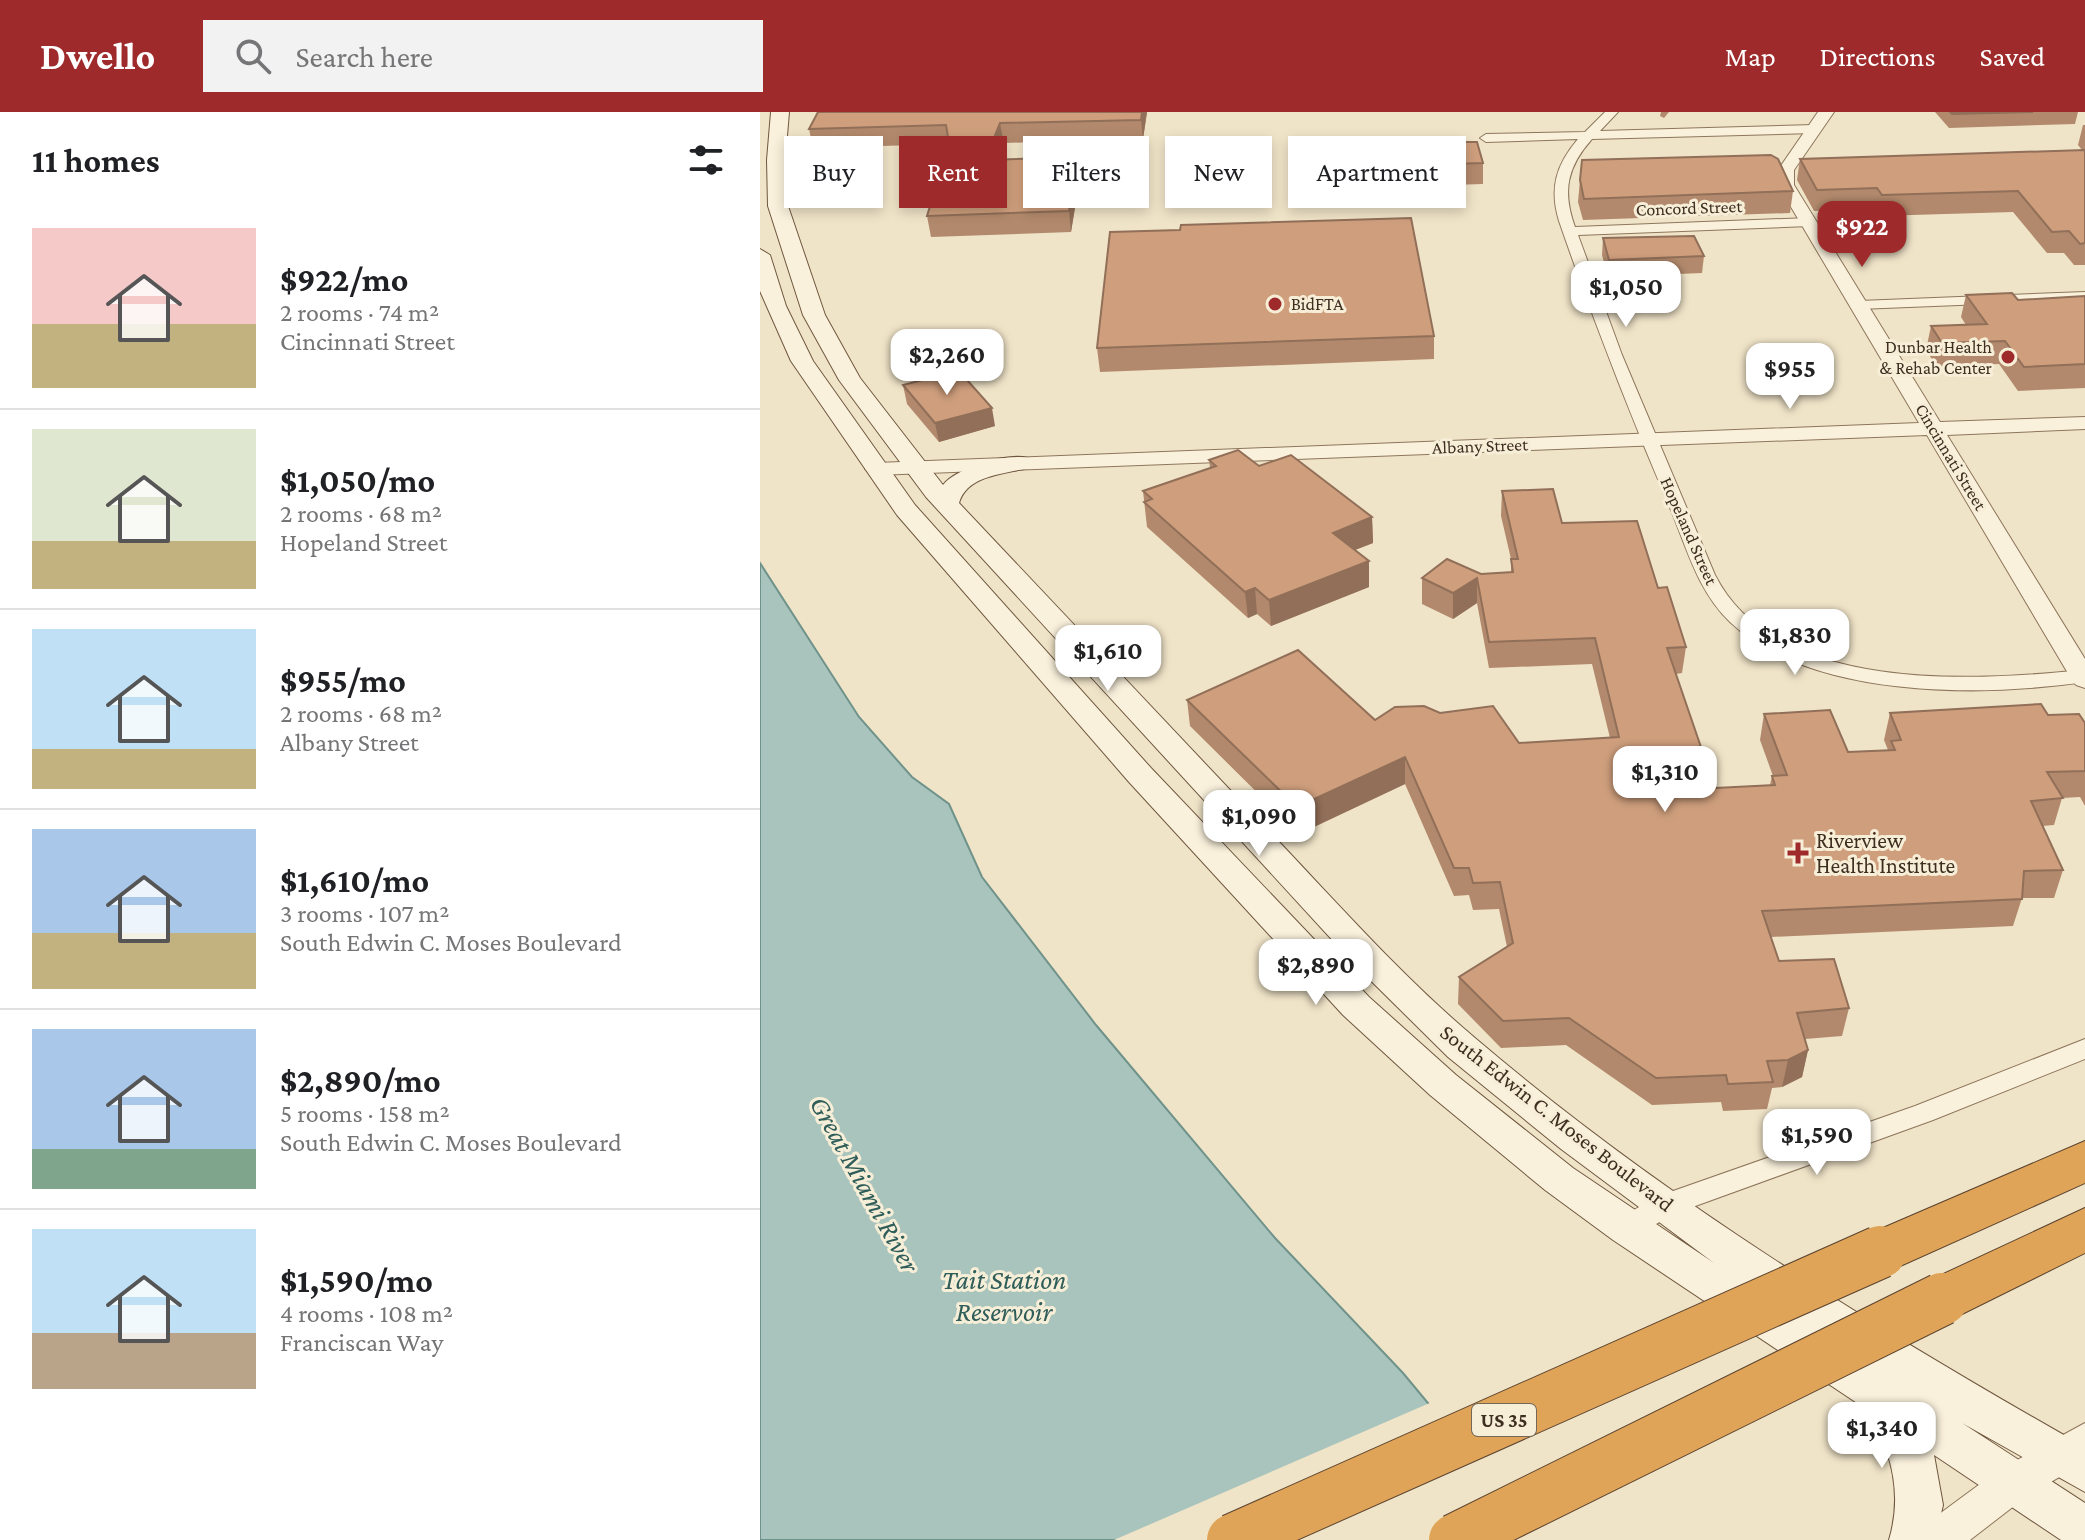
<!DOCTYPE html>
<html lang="en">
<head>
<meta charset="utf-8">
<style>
  :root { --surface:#fff; --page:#f2f2f2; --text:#202124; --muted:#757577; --line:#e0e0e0; --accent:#9e2a2b }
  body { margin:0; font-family:"Crimson Pro",serif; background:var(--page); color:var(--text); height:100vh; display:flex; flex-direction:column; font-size:30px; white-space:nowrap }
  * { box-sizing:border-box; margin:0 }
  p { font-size:26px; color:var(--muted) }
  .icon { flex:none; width:44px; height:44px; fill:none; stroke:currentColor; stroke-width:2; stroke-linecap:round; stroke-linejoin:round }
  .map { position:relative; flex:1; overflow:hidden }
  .details { display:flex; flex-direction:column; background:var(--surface); width:760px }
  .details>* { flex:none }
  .guide { position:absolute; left:24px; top:24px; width:760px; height:72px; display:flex; gap:16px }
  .price { position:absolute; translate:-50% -68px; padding:0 18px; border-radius:16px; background:#fff; color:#222; font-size:26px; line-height:52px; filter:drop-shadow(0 2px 4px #0008) }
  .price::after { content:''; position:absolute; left:50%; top:48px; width:24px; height:18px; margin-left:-12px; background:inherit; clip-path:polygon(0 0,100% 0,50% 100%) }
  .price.current { background:var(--accent); color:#fff }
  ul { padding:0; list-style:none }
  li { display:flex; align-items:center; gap:24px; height:200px; padding:0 32px }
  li+li { border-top:2px solid var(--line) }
  li span { display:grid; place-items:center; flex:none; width:224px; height:160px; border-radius:0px; color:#555 }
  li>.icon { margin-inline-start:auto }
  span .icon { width:96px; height:96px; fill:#fffc; stroke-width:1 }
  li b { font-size:34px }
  h2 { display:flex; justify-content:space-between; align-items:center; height:96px; padding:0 32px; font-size:34px }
  .pill { padding:0 28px; border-radius:0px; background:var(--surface); box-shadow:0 4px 12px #0003; font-size:28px; line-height:72px }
  .pill.current { background:var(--accent); color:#fff }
  header { display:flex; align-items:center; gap:48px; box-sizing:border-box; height:112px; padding:0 40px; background:var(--accent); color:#fff }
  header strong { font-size:38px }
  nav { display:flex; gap:44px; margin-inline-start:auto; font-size:28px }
  .search { width:560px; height:72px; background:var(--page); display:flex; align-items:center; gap:20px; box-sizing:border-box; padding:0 28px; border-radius:0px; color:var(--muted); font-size:30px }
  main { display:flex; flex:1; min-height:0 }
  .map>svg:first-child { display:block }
  .water { fill:#a9c4bc; stroke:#6f938a; stroke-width:2 }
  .pier { fill:#f0e4c8 }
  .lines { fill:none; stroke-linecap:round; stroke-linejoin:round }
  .minor-casing { stroke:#8d765c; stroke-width:2 }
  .tertiary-casing { stroke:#8d765c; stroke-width:2 }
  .secondary-casing { stroke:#6f573f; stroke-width:2 }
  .motorway-casing { stroke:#5b4430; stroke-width:2 }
  .minor { fill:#faf1dc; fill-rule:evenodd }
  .tertiary { fill:#faf1dc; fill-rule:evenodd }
  .secondary { fill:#faf1dc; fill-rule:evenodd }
  .motorway { fill:#e0a458; fill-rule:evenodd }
  .motorway-bridge-casing { stroke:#5b4430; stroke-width:54; stroke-linecap:butt }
  .motorway-bridge { stroke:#e0a458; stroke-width:52 }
  .wall { fill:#b2896c }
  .shaded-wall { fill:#916f58 }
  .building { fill:#cf9f7d; stroke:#916f58; stroke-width:2 }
  .poi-dot { fill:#9e2a2b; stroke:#f7eed8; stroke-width:3 }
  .labels { text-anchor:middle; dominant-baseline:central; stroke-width:6; stroke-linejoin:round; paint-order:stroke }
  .far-street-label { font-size:18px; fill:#3d2e20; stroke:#f7eed8 }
  .far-poi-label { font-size:18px; fill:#3d2e20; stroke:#f7eed8; text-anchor:start }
  .shield { fill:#f7eed8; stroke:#756857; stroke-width:2 }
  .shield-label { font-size:20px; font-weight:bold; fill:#3d2e20 }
  .poi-label { font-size:22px; fill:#3d2e20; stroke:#f7eed8; text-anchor:start }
  .street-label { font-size:22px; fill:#3d2e20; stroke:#f7eed8 }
  .near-water-label { font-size:28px; font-style:italic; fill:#2f5d5a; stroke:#f7eed8 }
</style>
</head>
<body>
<header>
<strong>Dwello</strong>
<div class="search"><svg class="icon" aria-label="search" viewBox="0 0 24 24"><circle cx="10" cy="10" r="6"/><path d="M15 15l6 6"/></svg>Search here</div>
<nav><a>Map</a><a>Directions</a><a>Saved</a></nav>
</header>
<main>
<section class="details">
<h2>11 homes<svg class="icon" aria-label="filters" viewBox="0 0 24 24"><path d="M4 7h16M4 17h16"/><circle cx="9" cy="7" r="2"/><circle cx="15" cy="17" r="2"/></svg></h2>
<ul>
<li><span style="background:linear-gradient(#f6c9c9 60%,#c2b280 0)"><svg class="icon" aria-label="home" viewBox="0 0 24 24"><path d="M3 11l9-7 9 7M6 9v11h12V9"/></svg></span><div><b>$922/mo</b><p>2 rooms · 74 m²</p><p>Cincinnati Street</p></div></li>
<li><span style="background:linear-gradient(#dfe7d0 70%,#c2b280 0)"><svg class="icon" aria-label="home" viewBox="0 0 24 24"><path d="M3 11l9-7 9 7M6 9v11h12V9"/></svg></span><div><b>$1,050/mo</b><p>2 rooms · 68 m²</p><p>Hopeland Street</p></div></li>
<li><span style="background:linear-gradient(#bfe0f5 75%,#c2b280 0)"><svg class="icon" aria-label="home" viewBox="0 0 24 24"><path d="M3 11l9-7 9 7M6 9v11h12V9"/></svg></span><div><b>$955/mo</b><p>2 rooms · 68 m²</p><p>Albany Street</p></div></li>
<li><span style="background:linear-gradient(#a9c7e8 65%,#c2b280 0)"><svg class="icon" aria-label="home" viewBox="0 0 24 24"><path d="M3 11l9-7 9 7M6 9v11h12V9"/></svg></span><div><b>$1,610/mo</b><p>3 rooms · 107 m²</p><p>South Edwin C. Moses Boulevard</p></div></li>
<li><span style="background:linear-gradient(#a9c7e8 75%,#7fa58c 0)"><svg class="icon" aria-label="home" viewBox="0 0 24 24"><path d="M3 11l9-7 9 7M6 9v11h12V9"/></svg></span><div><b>$2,890/mo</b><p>5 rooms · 158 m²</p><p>South Edwin C. Moses Boulevard</p></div></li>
<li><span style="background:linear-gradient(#bfe0f5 65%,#b9a48a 0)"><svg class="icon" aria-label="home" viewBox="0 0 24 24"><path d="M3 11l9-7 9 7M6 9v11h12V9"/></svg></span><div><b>$1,590/mo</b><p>4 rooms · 108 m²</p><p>Franciscan Way</p></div></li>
</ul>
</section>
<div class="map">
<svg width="1325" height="1428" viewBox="0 0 1325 1428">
  <rect width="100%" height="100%" fill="#f0e4c8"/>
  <path class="water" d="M 0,451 L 99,605 L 152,665 L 189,692 L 222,765 L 336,913 L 515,1126 L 643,1261 L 731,1367 L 795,1428 L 0,1428 Z"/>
  <path class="pier" d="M 672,1290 L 734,1364 L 799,1428 L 354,1428 Z"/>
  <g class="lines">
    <defs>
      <g id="minor">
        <path d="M 845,0 L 858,0 L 840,19 L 1054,13 L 1060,17 L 1054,21 L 832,27 C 807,55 802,79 815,115 L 1049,106 L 1056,110 L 1049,114 L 818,123 L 862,243 L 955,463 C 1015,582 1213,569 1323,558 L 1325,570 C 1220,585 1052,587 970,510 C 938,479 927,437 911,398 C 870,303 833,207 799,109 C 789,76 796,53 818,27 L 726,30 L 720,26 L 726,22 L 825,20 Z"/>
        <path d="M 1325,180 L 1325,188 L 1099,197 L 1092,193 L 1099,189 Z"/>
        <path d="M 1325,927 L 1325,947 L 1173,1008 L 916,1101 L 867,1128 L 857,1124 L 853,1116 L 857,1108 L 896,1085 L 1155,994 Z"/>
      </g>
      <g id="tertiary">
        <path d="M 1058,0 L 1074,0 L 1034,58 L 1034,73 L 1180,310 L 1325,305 L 1325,317 L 1187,323 L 1325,547 L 1325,576 L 1316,573 L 1312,568 L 1167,323 L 116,363 L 105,357 L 116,351 L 1159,311 L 1018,73 L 1018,58 Z"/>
        <path d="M 1325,1311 L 1325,1350 L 1267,1384 L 1210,1428 L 1157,1428 L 1163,1414 L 1239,1358 Z"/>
      </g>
      <path id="secondary" d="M 11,0 L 29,0 L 25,48 L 28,94 L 65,203 L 100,266 L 183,373 C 196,356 247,341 268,346 L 271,351 L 268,356 C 244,362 207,363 199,391 C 301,499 403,607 505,715 C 573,786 639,862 715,926 C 900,1084 1113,1215 1325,1335 L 1325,1380 L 1202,1311 L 1325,1391 L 1325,1428 L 1301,1428 L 1174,1343 L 1183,1393 L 1175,1428 L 1129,1428 C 1143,1381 1131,1344 1112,1301 L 853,1128 L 785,1078 L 670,983 L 583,903 L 369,670 L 137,403 L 31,249 L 0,179 L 0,137 L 10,143 L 26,194 L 53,249 L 155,393 L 391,656 L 609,885 L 696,963 L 813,1056 L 954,1151 L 801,1037 L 688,945 L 597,855 L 166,385 L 79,268 L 43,203 L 8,94 L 7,48 Z"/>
      <g id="motorway">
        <path d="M 1325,1029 L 1325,1071 L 1138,1155 L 1120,1162 L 1102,1155 L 1095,1140 L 1102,1125 Z"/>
        <path d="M 1325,1096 L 1325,1141 L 1200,1203 L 1182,1210 L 1164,1203 L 1156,1187 L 1164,1171 Z"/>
      </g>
    </defs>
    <use href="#minor" class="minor-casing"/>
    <use href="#tertiary" class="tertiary-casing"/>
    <use href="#secondary" class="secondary-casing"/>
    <use href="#motorway" class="motorway-casing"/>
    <use href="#minor" class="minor"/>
    <use href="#tertiary" class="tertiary"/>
    <use href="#secondary" class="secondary"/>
    <use href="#motorway" class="motorway"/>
    <defs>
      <g id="motorway-bridge">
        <path d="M 473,1428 L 1120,1140"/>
        <path d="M 695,1428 L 1182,1187"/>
      </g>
    </defs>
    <use href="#motorway-bridge" class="motorway-bridge-casing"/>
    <use href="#motorway-bridge" class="motorway-bridge"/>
  </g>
  <g class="wall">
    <path d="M 58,0 L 387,0 L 383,27 L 244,31 L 236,48 L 320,65 L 311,120 L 171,125 L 167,104 L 192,49 L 189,32 L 53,36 L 49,17 Z"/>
    <path d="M 901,0 L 909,0 L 904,6 L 900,4 Z"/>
    <path d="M 1175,0 L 1318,0 L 1315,12 L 1189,16 Z"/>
    <path d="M 1323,13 L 1325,13 L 1325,153 L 1314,153 L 1304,141 L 1287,141 L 1253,100 L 1118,104 L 1114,97 L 1054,99 L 1037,68 L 1040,47 L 1322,38 L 1318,33 Z"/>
    <path d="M 621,27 L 696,30 L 723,51 L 723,72 L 624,75 L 621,48 Z"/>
    <path d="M 820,68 L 1033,79 L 1030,101 L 823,108 L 818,90 Z"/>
    <path d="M 843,126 L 944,144 L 942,161 L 848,165 L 842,143 Z"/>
    <path d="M 1206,183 L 1258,188 L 1325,184 L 1325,276 L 1258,279 L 1239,252 L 1177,255 L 1166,238 L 1171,214 L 1206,213 L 1201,205 Z"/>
    <path d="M 674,224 L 674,247 L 340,260 L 337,236 Z"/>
    <path d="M 143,273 L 235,314 L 179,330 L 147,292 Z"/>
    <path d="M 449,348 L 499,354 L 612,405 L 613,431 L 595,438 L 609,449 L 609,475 L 511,514 L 497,502 L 488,506 L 387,415 L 383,379 L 450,356 Z"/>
    <path d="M 742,379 L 802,411 L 898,476 L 926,535 L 922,561 L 916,562 L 955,676 L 1010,673 L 1012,664 L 1013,664 L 1000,628 L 1004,602 L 1088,640 L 1128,638 L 1124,628 L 1130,601 L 1288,603 L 1325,611 L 1325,694 L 1320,685 L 1302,686 L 1294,713 L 1282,714 L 1303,758 L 1294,786 L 1262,786 L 1253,814 L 1011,825 L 1019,849 L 1089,896 L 1082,924 L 1045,927 L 1048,938 L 1042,965 L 1022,975 L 1012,976 L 1007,997 L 963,999 L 961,990 L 892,993 L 806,933 L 741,936 L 698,892 L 699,865 L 747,835 L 739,797 L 713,798 L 709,783 L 694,784 L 645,672 L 539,722 L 430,614 L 427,588 L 615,608 L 759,631 L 850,626 L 832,552 L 729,556 L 717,491 L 693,507 L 662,492 L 662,466 L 751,460 L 751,447 L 741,404 Z"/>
  </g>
  <g class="shaded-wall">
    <path d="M 382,0 L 387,0 L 383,27 L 381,8 Z"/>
    <path d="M 240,11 L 244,31 L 228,68 L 225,48 Z"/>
    <path d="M 317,45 L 320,65 L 311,120 L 309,99 Z"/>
    <path d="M 232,296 L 235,314 L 179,330 L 175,311 Z"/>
    <path d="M 612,405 L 613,431 L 574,446 L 573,421 Z"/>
    <path d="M 609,449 L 609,475 L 511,514 L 509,488 Z"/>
    <path d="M 717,466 L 717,491 L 693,507 L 693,481 Z"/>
    <path d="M 495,476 L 497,502 L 488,506 L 485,480 Z"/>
    <path d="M 645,645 L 645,672 L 539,722 L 537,695 Z"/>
    <path d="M 1048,938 L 1042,965 L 1022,975 L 1028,948 Z"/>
  </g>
  <g class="building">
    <path d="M 58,0 L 382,0 L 381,8 L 240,11 L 225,48 L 317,45 L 309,99 L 167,104 L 184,49 L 192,49 L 186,13 L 49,17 Z"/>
    <path d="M 1190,0 L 1273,0 L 1192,2 Z"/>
    <path d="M 694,25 L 696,30 L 717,30 L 723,51 L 624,54 L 621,27 Z"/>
    <path d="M 1325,38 L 1325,131 L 1320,132 L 1309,119 L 1292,120 L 1258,79 L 1122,83 L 1117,76 L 1057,78 L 1040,47 Z"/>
    <path d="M 1011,43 L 1018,47 L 1033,79 L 824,87 L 820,68 L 822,48 Z"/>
    <path d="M 651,106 L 674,224 L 337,236 L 350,120 L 420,118 L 421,113 Z"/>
    <path d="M 934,124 L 944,144 L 849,148 L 843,126 Z"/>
    <path d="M 1252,181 L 1258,188 L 1325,184 L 1325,252 L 1264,255 L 1245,229 L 1182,231 L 1171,214 L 1227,212 L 1206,183 Z"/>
    <path d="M 193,260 L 200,260 L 232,296 L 175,311 L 143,273 Z"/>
    <path d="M 478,338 L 499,354 L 531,343 L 612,405 L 573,421 L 609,449 L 509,488 L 495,476 L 485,480 L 384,390 L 392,387 L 383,379 L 456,354 L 449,348 Z"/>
    <path d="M 793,377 L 802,411 L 877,409 L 898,476 L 907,475 L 926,535 L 907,536 L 955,676 L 1015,673 L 1012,664 L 1027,663 L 1004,602 L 1070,598 L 1088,640 L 1135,638 L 1131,629 L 1141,628 L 1130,601 L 1281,592 L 1288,603 L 1319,602 L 1325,611 L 1325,659 L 1287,660 L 1303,686 L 1271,689 L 1303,758 L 1264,759 L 1262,787 L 1002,799 L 1019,849 L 1074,847 L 1089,896 L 1037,901 L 1048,938 L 1028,948 L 1007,949 L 1013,970 L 968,972 L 966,963 L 896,966 L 809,906 L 743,909 L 699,865 L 753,831 L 740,770 L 713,771 L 709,756 L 694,756 L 645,645 L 537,695 L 427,588 L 538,538 L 615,608 L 635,595 L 664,594 L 680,601 L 733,594 L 759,631 L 859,625 L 835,526 L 729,530 L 717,466 L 693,481 L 662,466 L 687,447 L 721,462 L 753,460 L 751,447 L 758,447 L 742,379 Z"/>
  </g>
  <g class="poi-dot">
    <circle cx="515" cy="192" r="8"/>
    <circle cx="1248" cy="245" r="8"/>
    <path d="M1034 729h8v8h8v8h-8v8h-8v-8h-8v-8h8z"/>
  </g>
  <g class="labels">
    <g class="far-street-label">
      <text transform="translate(929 96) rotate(-2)">Concord Street</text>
      <text transform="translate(720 334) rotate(-2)">Albany Street</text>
      <text transform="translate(1191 345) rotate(59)">Cincinnati Street</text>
      <text transform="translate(929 419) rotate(66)">Hopeland Street</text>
    </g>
    <g class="far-poi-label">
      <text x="531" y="192">BidFTA</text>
      <text x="1232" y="235" text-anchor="end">Dunbar Health<tspan x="1232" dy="21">&amp; Rehab Center</tspan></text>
    </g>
    <rect class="shield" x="712" y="1292" width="64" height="32" rx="6"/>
    <g class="shield-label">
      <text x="744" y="1308">US 35</text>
    </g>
    <g class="poi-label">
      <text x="1056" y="728">Riverview<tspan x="1056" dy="25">Health Institute</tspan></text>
    </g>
    <g class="street-label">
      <text transform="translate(797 1006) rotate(38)">South Edwin C. Moses Boulevard</text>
    </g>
    <g class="near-water-label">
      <text transform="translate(105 1072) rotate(61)">Great Miami River</text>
      <text x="244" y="1167">Tait Station<tspan x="244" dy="32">Reservoir</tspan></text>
    </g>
  </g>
</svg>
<b class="price current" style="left:1102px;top:157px">$922</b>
<b class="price" style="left:866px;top:217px">$1,050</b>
<b class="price" style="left:187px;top:285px">$2,260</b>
<b class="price" style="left:1030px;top:299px">$955</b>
<b class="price" style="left:1035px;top:565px">$1,830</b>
<b class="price" style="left:348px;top:581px">$1,610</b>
<b class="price" style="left:905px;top:702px">$1,310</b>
<b class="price" style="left:499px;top:746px">$1,090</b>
<b class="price" style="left:556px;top:895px">$2,890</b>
<b class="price" style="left:1057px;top:1065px">$1,590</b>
<b class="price" style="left:1122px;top:1358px">$1,340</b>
<div class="guide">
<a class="pill">Buy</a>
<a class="pill current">Rent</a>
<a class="pill">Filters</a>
<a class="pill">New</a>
<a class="pill">Apartment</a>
</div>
</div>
</main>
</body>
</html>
